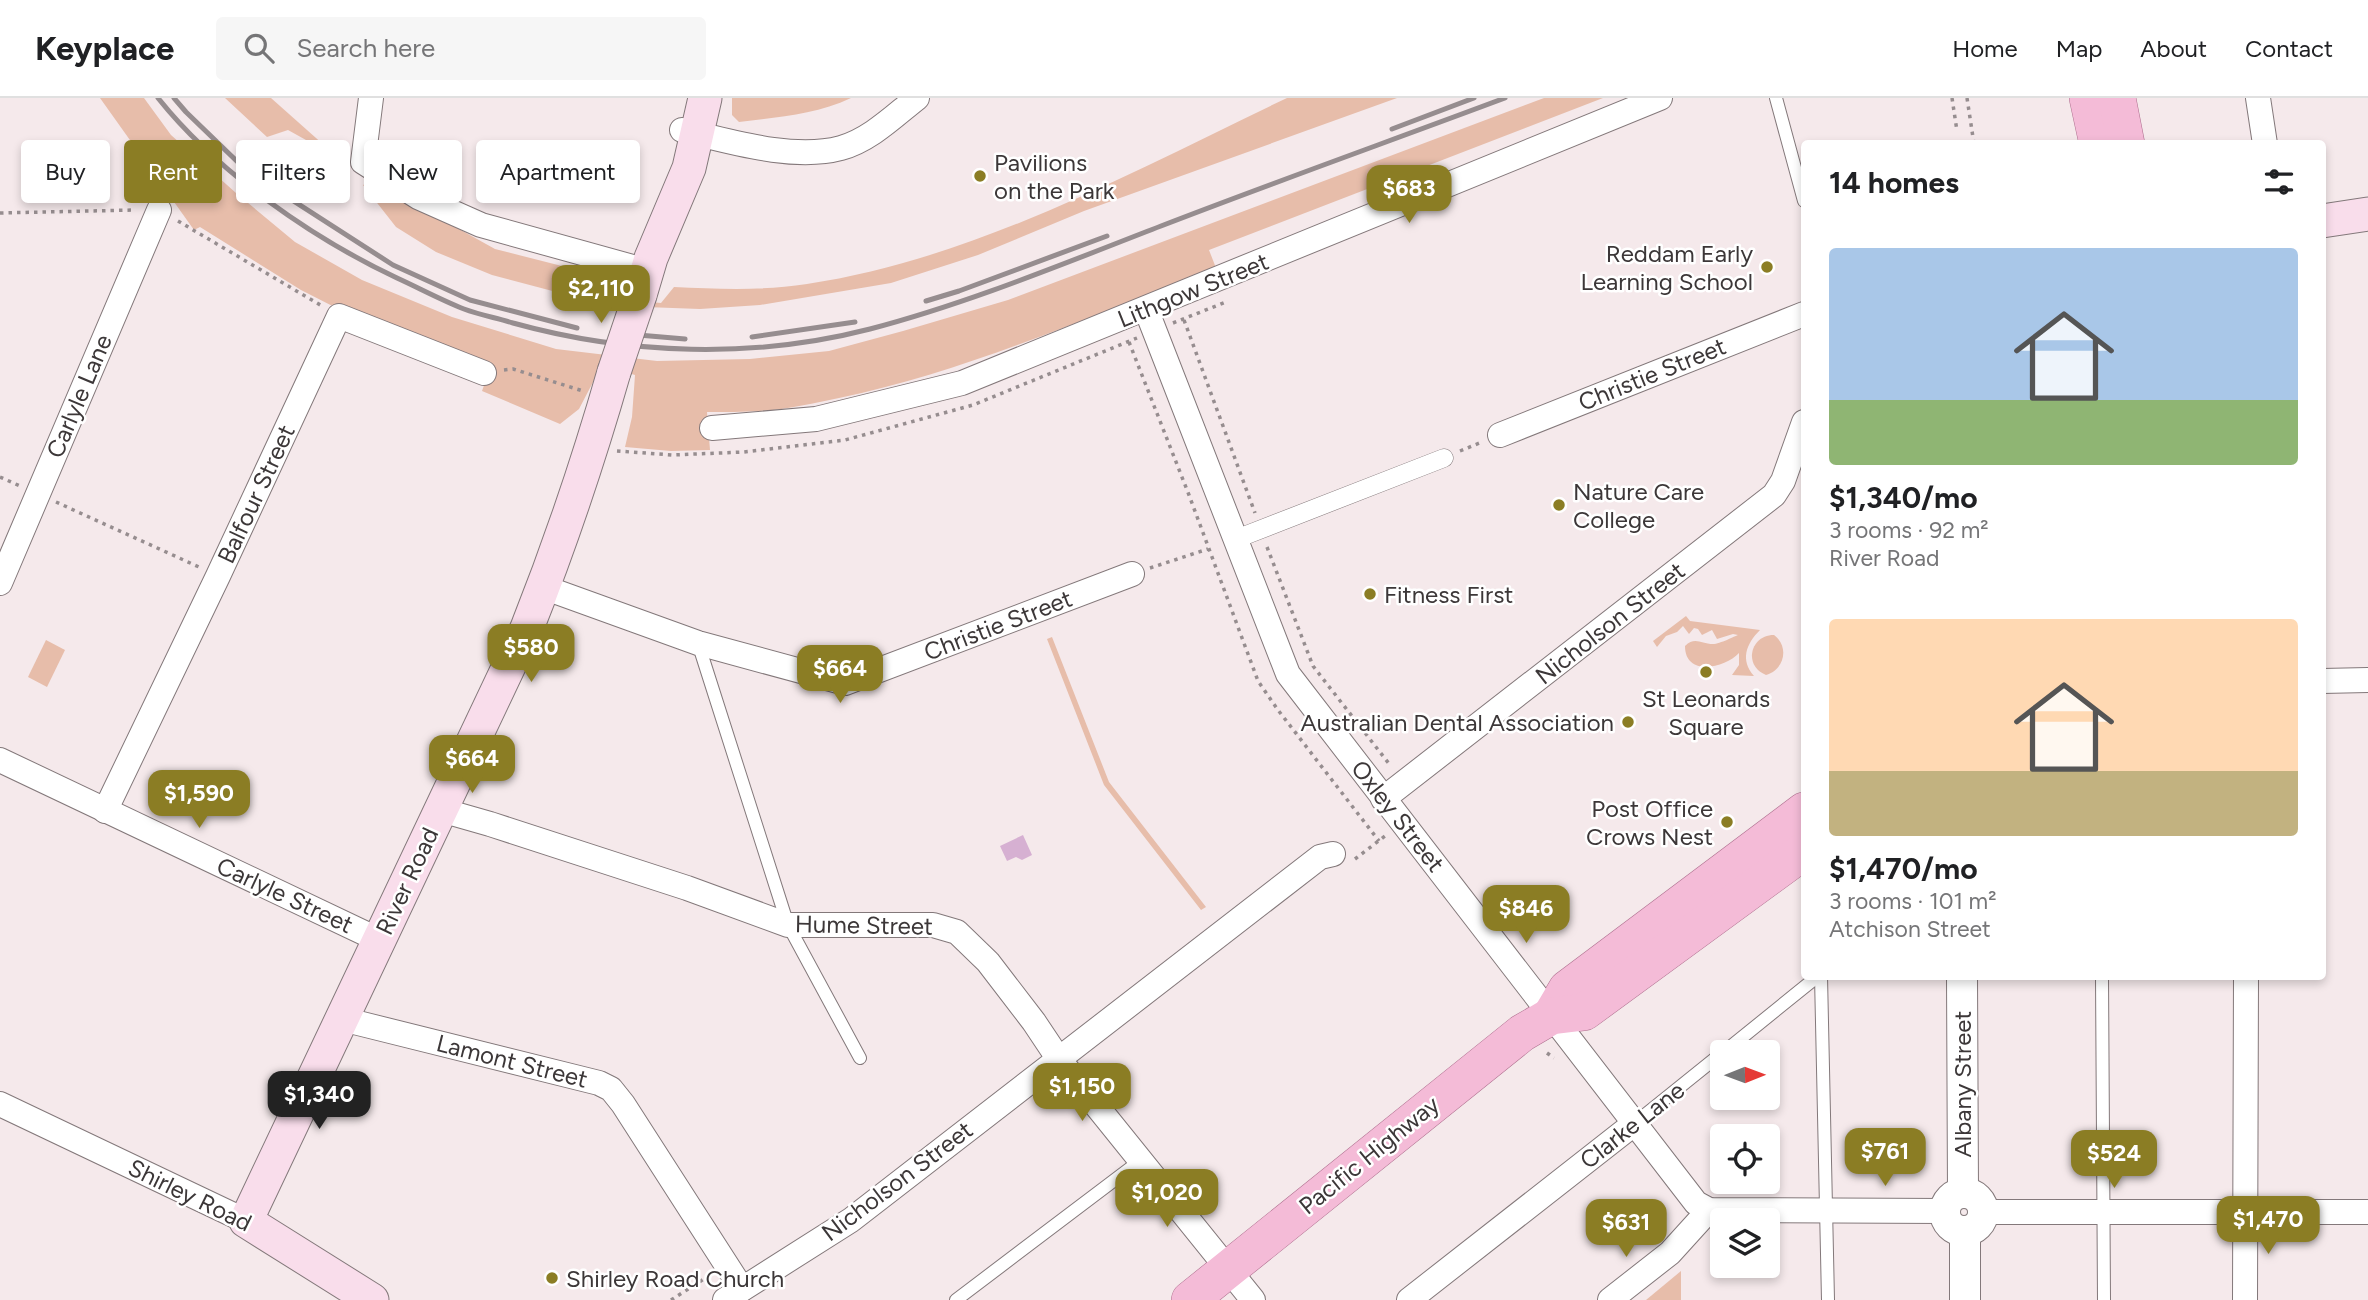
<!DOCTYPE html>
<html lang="en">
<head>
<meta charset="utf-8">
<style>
  :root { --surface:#fff; --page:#f6f6f6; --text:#202124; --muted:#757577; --line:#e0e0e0; --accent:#8b7d24 }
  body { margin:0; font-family:Figtree,sans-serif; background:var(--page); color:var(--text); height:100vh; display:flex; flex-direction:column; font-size:26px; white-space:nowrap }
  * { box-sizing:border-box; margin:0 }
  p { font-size:23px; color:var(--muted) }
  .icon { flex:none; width:38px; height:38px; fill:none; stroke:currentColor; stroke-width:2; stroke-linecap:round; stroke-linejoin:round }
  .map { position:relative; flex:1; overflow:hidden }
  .sheet { position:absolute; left:1801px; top:42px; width:525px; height:840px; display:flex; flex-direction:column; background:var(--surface); border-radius:7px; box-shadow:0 4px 10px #0003 }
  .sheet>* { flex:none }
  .banner { position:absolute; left:21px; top:42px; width:665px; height:63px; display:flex; gap:14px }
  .needle { width:46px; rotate:89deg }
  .controls { position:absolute; left:1710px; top:942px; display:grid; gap:14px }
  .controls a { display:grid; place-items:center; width:70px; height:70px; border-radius:7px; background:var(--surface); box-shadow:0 4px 10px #0003; font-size:35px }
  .price { position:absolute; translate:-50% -60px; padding:0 16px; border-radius:14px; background:var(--accent); color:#fff; font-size:23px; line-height:46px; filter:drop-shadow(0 2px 4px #0008) }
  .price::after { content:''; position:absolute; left:50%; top:42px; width:21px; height:16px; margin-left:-10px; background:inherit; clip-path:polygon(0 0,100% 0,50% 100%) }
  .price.active { background:#222; color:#fff }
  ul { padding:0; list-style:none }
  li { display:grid; align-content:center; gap:14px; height:371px; padding:0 28px }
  li span { display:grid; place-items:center; height:217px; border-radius:7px; color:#555 }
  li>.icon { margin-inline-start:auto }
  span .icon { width:126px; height:126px; fill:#fffc; stroke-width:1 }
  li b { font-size:30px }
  h2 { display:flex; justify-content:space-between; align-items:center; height:84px; padding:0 28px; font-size:30px }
  .tag { padding:0 24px; border-radius:7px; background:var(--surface); box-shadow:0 4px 10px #0003; font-size:24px; line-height:63px }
  .tag.active { background:var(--accent); color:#fff }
  header { display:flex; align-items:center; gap:42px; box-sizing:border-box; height:98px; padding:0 35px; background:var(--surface); border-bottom:2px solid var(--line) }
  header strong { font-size:33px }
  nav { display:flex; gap:38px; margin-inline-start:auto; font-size:24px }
  .search { width:490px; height:63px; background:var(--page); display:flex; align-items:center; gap:18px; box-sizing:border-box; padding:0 24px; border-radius:7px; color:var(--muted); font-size:26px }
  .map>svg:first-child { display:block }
  .green { fill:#e7bdaa }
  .water { fill:#d6b0d2 }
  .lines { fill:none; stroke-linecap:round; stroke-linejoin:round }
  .service-casing { stroke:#83787a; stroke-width:14 }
  .pedestrian-casing { stroke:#83787a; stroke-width:19 }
  .minor-casing { stroke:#83787a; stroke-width:26 }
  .tertiary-casing { stroke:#83787a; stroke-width:32 }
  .secondary-casing { stroke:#83787a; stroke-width:35 }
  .primary-casing { stroke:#ae6f8e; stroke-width:38 }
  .path { stroke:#968d8f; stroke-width:3.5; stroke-dasharray:3.5 5; stroke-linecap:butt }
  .service { stroke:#fff; stroke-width:12 }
  .pedestrian { stroke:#fff; stroke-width:18 }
  .minor { stroke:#fff; stroke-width:24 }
  .tertiary { stroke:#fff; stroke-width:30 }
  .secondary { stroke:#f9ddeb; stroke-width:33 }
  .primary { stroke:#f4bbd7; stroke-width:37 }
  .rail { stroke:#968d8f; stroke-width:5 }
  .secondary-bridge-casing { stroke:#83787a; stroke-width:35; stroke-linecap:butt }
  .secondary-bridge { stroke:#f9ddeb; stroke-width:33 }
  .poi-dot { fill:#8b7d24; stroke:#fff; stroke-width:2.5 }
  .labels { text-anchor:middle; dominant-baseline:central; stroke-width:5; stroke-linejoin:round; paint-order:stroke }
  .poi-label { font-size:24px; fill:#3c3738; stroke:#fff; text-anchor:start }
  .street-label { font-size:24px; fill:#3c3738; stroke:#fff }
</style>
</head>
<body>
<header>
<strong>Keyplace</strong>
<div class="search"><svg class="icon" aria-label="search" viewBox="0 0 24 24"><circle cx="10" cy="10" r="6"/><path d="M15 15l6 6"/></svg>Search here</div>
<nav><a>Home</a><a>Map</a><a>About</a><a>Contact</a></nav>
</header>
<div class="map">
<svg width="2368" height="1202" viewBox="0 0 2368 1202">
  <rect width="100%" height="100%" fill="#f5e9eb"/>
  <g class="green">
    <path d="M 100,0 L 144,0 L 171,37 L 236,95 L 295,144 L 362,182 L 452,219 L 556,251 L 657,263 L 750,261 L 829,253 L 903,233 L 1008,202 L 1544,0 L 1603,0 L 1209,152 L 1216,170 C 1092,217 969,273 839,300 C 813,305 786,312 760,313 C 743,314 725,314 707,314 L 710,352 L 671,353 L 625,349 L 632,319 L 635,277 L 602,267 L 579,311 L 560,326 L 482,293 L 490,271 L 358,221 L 301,192 L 200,129 L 194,132 Z"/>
    <path d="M 225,0 L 271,0 L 325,48 L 324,52 L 288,32 L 267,39 Z"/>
    <path d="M 732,0 L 851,0 C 815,17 778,19 739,24 L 732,17 Z"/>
    <path d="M 1287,0 L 1397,0 L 1084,113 L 978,157 L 891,185 L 760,207 L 700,211 L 618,208 L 560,195 L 492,177 L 436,154 L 396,129 L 363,87 L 378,80 L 432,116 L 495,151 L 613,181 L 623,201 L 661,205 L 674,189 C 718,191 763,193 807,186 C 978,160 1133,73 1287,0 Z"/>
    <path d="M 1686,518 L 1690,523 L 1760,532 C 1746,546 1740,562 1754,578 L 1732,577 L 1739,567 L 1739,555 C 1725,570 1685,579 1685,548 C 1695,538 1701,546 1713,546 C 1720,546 1735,538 1738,537 L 1733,536 L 1717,541 L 1712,532 L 1702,537 L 1698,531 L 1694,530 L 1689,536 L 1683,528 L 1677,534 L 1666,538 L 1657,549 L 1653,543 Z"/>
    <path d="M 1774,537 C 1790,549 1784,572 1766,577 C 1743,568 1750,537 1774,537 Z"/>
    <path d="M 1052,539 L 1109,684 L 1206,809 L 1201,812 L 1104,687 L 1047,541 Z"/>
    <path d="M 46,542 L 65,552 L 47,589 L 28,579 Z"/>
    <path d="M 1681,1173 L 1681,1202 L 1646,1202 Z"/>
  </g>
  <path class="water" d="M 1023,737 L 1032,757 L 1022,762 L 1016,759 L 1007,763 L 1000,748 Z"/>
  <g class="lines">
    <defs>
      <g id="service">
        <path d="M 1776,0 L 1804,103"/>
        <path d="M 698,545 L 788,827 L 860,960"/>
        <path d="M 1821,878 L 1828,1202"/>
        <path d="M 2102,878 L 2104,1202"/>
        <path d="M 1724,954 L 1818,878"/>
        <path d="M 1635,1025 L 1722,955"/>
        <path d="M 956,1202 L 1141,1062"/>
      </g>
      <path id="pedestrian" d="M 1236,441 L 1444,360"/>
      <g id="minor">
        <path d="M 371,0 L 363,64 L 418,99 L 481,127 L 647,173"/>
        <path d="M 2258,0 L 2265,46"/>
        <path d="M 682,32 C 729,43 793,63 841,50 C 870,42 894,18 917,0"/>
        <path d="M 1146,211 L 1288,576 L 1696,1105 L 1709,1112 L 1945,1113"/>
        <path d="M 712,330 L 816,321 L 962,285 L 1660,0"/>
        <path d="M 1500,337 L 1804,216"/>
        <path d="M 0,485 L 159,112"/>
        <path d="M 543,489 L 698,545 L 845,585 L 1132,476"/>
        <path d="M 2322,583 L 2368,582"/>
        <path d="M 0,662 L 379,842"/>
        <path d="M 1383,701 L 1774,397 L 1783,383 L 1804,324"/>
        <path d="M 441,712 L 490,726 L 687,790 L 788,827 L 933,827 L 957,834 L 988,864 L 1034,924 L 1058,960 L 1253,1202"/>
        <path d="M 105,713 L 218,478 L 339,218 L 484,275"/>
        <path d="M 342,921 L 599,985 L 611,991 L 623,1006 L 742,1191"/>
        <path d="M 0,1006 L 246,1123"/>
        <path d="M 1984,1114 L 2368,1114"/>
        <path d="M 725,1202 L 851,1122 L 1320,759 L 1333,756"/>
        <path d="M 1409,1202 L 1635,1025"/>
        <path d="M 1610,1202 L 1670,1155 L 1709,1112"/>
        <path d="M 2245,1202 L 2246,878"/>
      </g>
      <g id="tertiary">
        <path d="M 1962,878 L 1963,1094"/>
        <circle cx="1964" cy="1114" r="19"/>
        <path d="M 1965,1202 L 1965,1133"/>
      </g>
      <g id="secondary">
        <path d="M 2322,123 L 2368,116"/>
        <path d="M 640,197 L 651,160 L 689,70 L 705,0"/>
        <path d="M 372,1202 L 246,1123 L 527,530 C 560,447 589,361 614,274"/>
      </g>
      <g id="primary">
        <path d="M 2088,0 L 2098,46"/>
        <path d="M 2117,0 L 2126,46"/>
        <path d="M 1551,918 L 1567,891 L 1804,713"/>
        <path d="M 1190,1202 L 1522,935 L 1551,918 L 1584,914 L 1804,753"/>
      </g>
    </defs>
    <use href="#service" class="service-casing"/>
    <use href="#pedestrian" class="pedestrian-casing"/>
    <use href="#minor" class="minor-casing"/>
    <use href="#tertiary" class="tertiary-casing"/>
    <use href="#secondary" class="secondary-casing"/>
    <use href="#primary" class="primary-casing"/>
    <g class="path">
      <path d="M 1952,0 L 1957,33"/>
      <path d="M 1967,0 L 1974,46"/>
      <path d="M 0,115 L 135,112"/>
      <path d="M 178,123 L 322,208"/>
      <path d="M 1184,222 L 1255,415"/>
      <path d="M 1173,225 L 1226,204"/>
      <path d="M 1129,244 L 1189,397 L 1258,583 L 1278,612 L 1379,743"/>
      <path d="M 504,272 L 513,271 L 583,293"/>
      <path d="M 617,353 L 672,357 L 744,354 L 845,342 L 973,307 L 1137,240"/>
      <path d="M 1460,353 L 1482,344"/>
      <path d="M 0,379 L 20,388"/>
      <path d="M 56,404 L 199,469"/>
      <path d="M 1267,449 L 1313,568 L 1390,667"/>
      <path d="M 1150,470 L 1208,451"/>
      <path d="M 1355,761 L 1385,738"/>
      <path d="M 1547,955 L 1554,960"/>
      <path d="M 671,1202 L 707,1179"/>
    </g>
    <use href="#service" class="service"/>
    <use href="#pedestrian" class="pedestrian"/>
    <use href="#minor" class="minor"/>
    <use href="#tertiary" class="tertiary"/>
    <use href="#secondary" class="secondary"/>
    <use href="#primary" class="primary"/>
    <g class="rail">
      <path d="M 158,0 C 217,74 312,140 397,180 C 419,190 441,202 464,211 C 480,217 497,220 513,225 C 628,257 754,261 870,231 C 969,205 1065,165 1161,128 C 1275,84 1390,43 1505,0"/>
      <path d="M 174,0 L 186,14 L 247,73 L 393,167 L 470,202 L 577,230"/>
      <path d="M 1392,31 L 1474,0"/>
      <path d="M 926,203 L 959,193 L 1107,138"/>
      <path d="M 615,235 L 685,241"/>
      <path d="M 752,239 L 855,224"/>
    </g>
    <defs>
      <path id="secondary-bridge" d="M 614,274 L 640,197"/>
    </defs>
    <use href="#secondary-bridge" class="secondary-bridge-casing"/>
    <use href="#secondary-bridge" class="secondary-bridge"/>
  </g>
  <g class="poi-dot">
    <circle cx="980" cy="78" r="7"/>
    <circle cx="1767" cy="169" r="7"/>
    <circle cx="1559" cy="407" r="7"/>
    <circle cx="1370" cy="496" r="7"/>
    <circle cx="1706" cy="574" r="7"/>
    <circle cx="1628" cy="624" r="7"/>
    <circle cx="1727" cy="724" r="7"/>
    <circle cx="552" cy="1180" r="7"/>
  </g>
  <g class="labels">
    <g class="poi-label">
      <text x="994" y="64">Pavilions<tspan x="994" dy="28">on the Park</tspan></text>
      <text x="1753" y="155" text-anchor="end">Reddam Early<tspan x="1753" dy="28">Learning School</tspan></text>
      <text x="1573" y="393">Nature Care<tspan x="1573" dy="28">College</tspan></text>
      <text x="1384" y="496">Fitness First</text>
      <text x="1706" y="600" text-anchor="middle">St Leonards<tspan x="1706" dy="28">Square</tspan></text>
      <text x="1614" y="624" text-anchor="end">Australian Dental Association</text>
      <text x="1713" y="710" text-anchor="end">Post Office<tspan x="1713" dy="28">Crows Nest</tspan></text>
      <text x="566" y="1180">Shirley Road Church</text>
    </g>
    <g class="street-label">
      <text transform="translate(1193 192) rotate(-22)">Lithgow Street</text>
      <text transform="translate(1652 276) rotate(-22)">Christie Street</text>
      <text transform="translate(79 298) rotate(-67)">Carlyle Lane</text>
      <text transform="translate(256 396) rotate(-65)">Balfour Street</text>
      <text transform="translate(1610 525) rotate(-38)">Nicholson Street</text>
      <text transform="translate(998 527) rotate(-21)">Christie Street</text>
      <text transform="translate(1398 718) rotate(52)">Oxley Street</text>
      <text transform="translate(407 783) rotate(-65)">River Road</text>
      <text transform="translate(285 797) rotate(25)">Carlyle Street</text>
      <text transform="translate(864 827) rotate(1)">Hume Street</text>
      <text transform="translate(512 963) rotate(14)">Lamont Street</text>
      <text transform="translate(1962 986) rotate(-90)">Albany Street</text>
      <text transform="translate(1632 1027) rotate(-38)">Clarke Lane</text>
      <text transform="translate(1369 1057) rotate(-39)">Pacific Highway</text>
      <text transform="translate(897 1083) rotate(-37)">Nicholson Street</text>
      <text transform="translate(190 1097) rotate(26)">Shirley Road</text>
    </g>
  </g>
</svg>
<div class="controls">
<a><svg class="needle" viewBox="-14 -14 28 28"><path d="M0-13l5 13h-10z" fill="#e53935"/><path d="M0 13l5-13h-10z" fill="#757577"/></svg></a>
<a><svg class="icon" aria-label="locate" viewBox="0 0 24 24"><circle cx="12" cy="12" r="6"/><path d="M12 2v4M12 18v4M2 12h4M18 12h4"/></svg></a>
<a><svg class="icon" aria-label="layers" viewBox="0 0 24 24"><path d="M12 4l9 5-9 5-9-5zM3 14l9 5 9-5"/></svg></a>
</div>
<b class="price" style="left:1409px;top:127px">$683</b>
<b class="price" style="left:601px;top:227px">$2,110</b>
<b class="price" style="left:531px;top:586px">$580</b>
<b class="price" style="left:840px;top:607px">$664</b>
<b class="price" style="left:472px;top:697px">$664</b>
<b class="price" style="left:199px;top:732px">$1,590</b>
<b class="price" style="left:1526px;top:847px">$846</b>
<b class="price" style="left:1082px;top:1025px">$1,150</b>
<b class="price active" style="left:319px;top:1033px">$1,340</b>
<b class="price" style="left:1885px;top:1090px">$761</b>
<b class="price" style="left:2114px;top:1092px">$524</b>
<b class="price" style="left:1167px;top:1131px">$1,020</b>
<b class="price" style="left:2268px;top:1158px">$1,470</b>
<b class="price" style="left:1626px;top:1161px">$631</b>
<div class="banner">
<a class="tag">Buy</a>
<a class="tag active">Rent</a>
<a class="tag">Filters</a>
<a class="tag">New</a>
<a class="tag">Apartment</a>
</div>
<section class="sheet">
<h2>14 homes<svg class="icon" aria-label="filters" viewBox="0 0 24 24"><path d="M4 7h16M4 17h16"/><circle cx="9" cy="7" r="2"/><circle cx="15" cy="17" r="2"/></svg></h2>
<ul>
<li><span style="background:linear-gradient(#a9c7e8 70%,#8fb573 0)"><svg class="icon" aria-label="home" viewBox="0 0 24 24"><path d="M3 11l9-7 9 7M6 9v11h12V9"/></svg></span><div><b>$1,340/mo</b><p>3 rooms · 92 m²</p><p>River Road</p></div></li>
<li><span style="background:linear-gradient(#ffd9b3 70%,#c2b280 0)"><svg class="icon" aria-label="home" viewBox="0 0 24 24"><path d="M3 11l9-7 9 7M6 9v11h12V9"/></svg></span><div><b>$1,470/mo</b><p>3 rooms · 101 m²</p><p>Atchison Street</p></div></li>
</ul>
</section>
</div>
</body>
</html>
